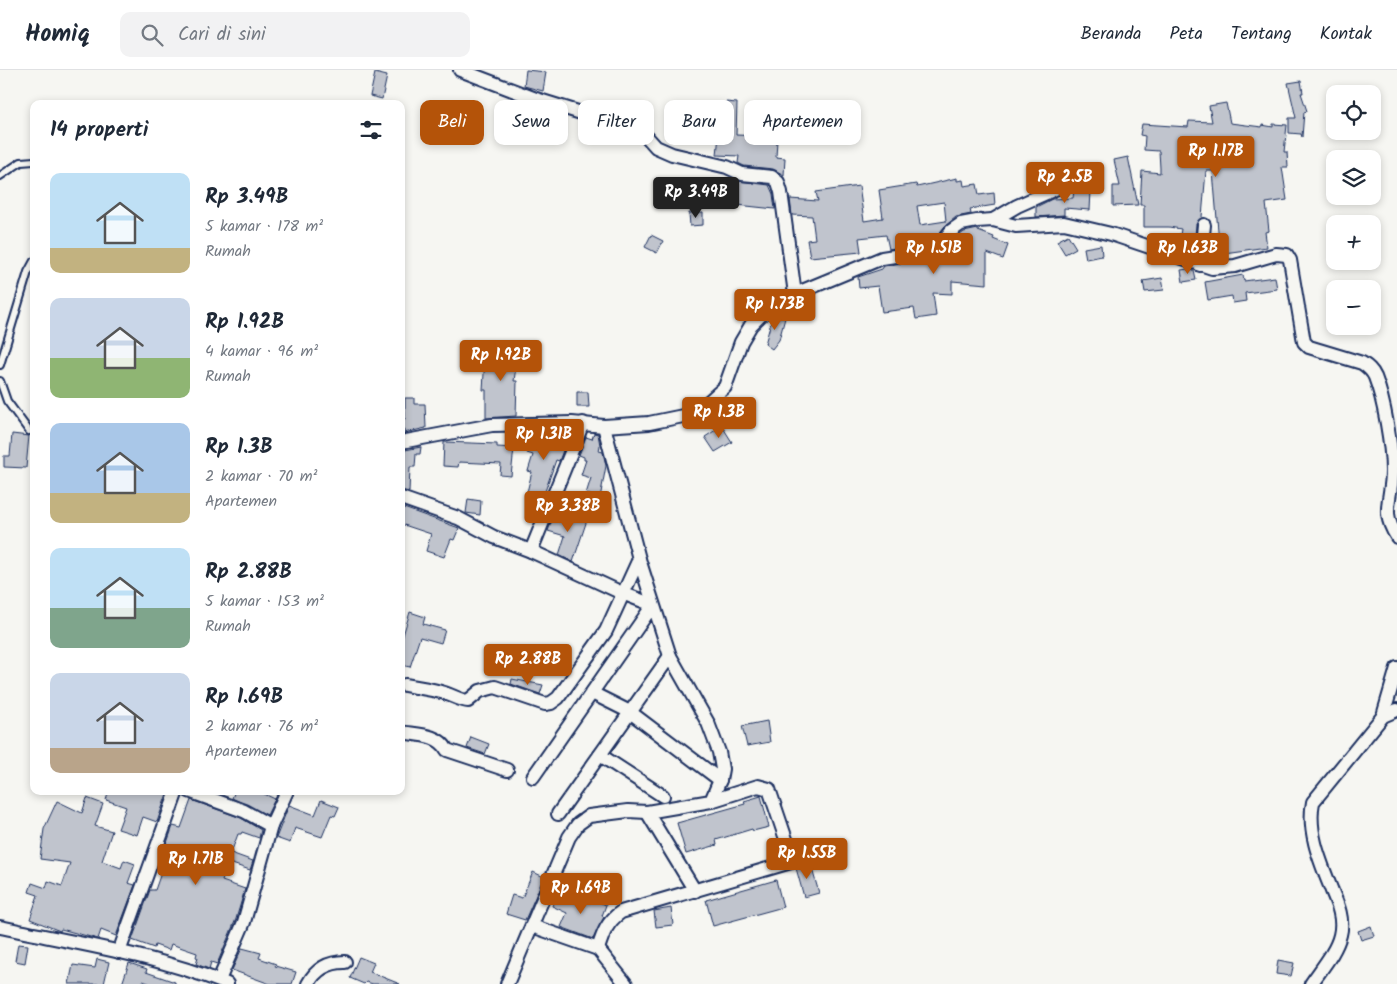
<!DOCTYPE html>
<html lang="id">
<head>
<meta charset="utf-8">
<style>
  :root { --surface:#fff; --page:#f2f2f3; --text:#1f2937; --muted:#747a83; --line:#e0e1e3; --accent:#b45309 }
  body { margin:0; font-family:Kalam,sans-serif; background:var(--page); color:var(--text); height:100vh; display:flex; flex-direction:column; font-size:19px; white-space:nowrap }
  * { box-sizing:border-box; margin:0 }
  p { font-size:16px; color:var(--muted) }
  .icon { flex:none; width:28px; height:28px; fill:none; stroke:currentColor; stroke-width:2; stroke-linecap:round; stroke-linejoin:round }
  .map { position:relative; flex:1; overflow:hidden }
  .panel { position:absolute; left:30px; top:30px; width:375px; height:695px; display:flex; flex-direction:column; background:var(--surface); border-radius:10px; box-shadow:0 2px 8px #0003 }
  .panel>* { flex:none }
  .banner { position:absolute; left:420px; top:30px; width:475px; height:45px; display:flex; gap:10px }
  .controls { position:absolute; left:1326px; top:15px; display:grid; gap:10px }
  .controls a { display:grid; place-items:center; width:55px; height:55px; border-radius:10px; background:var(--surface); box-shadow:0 2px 8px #0003; font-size:25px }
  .price { position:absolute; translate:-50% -42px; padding:0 11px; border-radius:5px; background:var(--accent); color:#fff; font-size:16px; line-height:32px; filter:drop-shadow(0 1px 2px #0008) }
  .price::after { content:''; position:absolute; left:50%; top:30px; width:15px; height:11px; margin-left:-8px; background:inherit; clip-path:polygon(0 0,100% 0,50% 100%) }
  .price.active { background:#222; color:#fff }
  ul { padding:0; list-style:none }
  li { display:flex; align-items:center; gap:15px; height:125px; padding:0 20px }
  li span { display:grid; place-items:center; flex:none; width:140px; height:100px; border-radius:10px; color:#555 }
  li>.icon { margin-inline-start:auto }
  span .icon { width:60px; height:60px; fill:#fffc; stroke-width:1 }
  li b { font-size:21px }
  h2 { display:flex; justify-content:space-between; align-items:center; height:60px; padding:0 20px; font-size:21px }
  .chip { padding:0 18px; border-radius:10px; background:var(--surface); box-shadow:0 2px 8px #0003; font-size:18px; line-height:45px }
  .chip.active { background:var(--accent); color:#fff }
  header { display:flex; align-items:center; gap:30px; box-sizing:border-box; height:70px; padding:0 25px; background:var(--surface); border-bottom:1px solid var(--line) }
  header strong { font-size:24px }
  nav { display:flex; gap:28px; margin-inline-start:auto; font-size:18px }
  .search { width:350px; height:45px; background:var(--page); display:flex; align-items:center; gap:12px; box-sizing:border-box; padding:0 18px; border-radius:10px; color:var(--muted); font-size:19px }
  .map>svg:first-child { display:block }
  .building { fill:#c0c4cd; stroke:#1b2f5e; fill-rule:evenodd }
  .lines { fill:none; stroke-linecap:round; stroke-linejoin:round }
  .service-casing { stroke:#1b2f5e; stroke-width:10 }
  .minor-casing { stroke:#1b2f5e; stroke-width:16 }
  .service { stroke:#f6f6f2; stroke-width:6 }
  .minor { stroke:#f6f6f2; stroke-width:12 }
</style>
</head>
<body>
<header>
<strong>Homiq</strong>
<div class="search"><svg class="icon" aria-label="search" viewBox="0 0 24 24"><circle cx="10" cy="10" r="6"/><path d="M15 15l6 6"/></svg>Cari di sini</div>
<nav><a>Beranda</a><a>Peta</a><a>Tentang</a><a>Kontak</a></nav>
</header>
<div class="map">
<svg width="1397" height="914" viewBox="0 0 1397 914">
  <rect width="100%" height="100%" fill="#f6f6f2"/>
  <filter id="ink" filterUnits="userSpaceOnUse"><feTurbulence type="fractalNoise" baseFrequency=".02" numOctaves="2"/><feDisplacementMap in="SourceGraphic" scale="10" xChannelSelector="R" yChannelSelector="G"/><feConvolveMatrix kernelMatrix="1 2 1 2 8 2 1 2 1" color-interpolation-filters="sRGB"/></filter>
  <g filter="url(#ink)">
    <g class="building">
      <path d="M 526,0 L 546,2 L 543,21 L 524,16 Z"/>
      <path d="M 375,3 L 387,6 L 382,29 L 370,26 Z"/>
      <path d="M 1301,11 L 1303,23 L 1301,23 L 1307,41 L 1304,42 L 1302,67 L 1301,64 L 1289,63 L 1289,48 L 1296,48 L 1288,13 Z"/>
      <path d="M 726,32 L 737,33 L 736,65 L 763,66 L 764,53 L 778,54 L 776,87 L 785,88 L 784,105 L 773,99 L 744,96 L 738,93 L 739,86 L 717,85 L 720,55 L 725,55 Z"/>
      <path d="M 1226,33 L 1230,53 L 1262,57 L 1262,55 L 1273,57 L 1273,54 L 1287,55 L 1284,82 L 1287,82 L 1288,97 L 1282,97 L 1287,130 L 1266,133 L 1269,161 L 1265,162 L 1267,177 L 1217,184 L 1218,187 L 1209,188 L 1210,174 L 1219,173 L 1213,101 L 1206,101 L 1202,147 L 1196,154 L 1195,166 L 1180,165 L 1181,159 L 1169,157 L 1144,157 L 1144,135 L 1140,135 L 1142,101 L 1160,103 L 1160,98 L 1159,81 L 1144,80 L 1145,66 L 1140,65 L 1142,54 L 1188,57 L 1189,51 L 1212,52 L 1209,36 Z"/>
      <path d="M 1128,87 L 1138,135 L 1113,136 L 1113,116 L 1120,116 L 1114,90 Z"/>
      <path d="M 957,108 L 957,111 L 963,110 L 964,116 L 977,114 L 979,125 L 994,123 L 995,135 L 970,139 L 971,144 L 956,147 L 945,156 L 937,166 L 926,172 L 925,166 L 906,169 L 907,176 L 889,179 L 886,165 L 859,168 L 861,182 L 810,187 L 807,170 L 815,169 L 812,146 L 792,145 L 790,129 L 818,131 L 816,122 L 859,116 L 864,151 L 883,148 L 879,120 L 916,114 L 917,117 ZM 944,132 L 946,151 L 920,155 L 917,136 Z"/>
      <path d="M 738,111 L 769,115 L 773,124 L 775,139 L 737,135 Z"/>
      <path d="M 1074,120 L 1091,121 L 1090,140 L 1064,138 L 1064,145 L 1036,147 L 1036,137 L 1052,129 L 1073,128 Z"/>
      <path d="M 689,143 L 703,143 L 703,155 L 690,156 Z"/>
      <path d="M 978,159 L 978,161 L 994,167 L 993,169 L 1008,175 L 1003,189 L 987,183 L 987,214 L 952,211 L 952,224 L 933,223 L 936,246 L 916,249 L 914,238 L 882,242 L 878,216 L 859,218 L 858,207 L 882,199 L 884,196 L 931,188 L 931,191 L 952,192 L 955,169 L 964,162 Z"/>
      <path d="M 651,165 L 663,171 L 657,183 L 645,177 Z"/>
      <path d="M 1068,165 L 1076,178 L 1065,184 L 1057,171 Z"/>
      <path d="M 1101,175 L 1102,186 L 1086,189 L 1084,178 Z"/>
      <path d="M 1188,199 L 1194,201 L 1196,210 L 1183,212 L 1181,200 Z"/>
      <path d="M 1243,205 L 1244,211 L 1275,207 L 1277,219 L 1245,223 L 1246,231 L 1233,233 L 1232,226 L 1208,230 L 1205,212 Z"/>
      <path d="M 1162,208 L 1164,220 L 1145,222 L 1143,211 Z"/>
      <path d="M 773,245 L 785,248 L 779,270 L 772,279 L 765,274 Z"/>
      <path d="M 499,273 L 519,275 L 514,311 L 517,311 L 516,346 L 486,348 L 486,320 L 483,320 L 485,287 L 498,287 Z"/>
      <path d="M 577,322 L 588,322 L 589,337 L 577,337 Z"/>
      <path d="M 405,328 L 414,328 L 414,334 L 425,334 L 426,358 L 404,363 L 404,359 L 401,359 L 401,349 L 405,349 Z"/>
      <path d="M 722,356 L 732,372 L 715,382 L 705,367 Z"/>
      <path d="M 558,361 L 570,362 L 559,391 L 556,390 L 543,427 L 527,422 L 532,402 L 528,401 L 533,385 L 527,383 L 533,365 L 555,372 Z"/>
      <path d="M 594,363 L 598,364 L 600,375 L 599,381 L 603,382 L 606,396 L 600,428 L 586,424 L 591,408 L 581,405 L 586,390 L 584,390 L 584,387 L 579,385 L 586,367 L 592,369 Z"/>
      <path d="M 12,364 L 29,366 L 26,398 L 4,397 L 4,386 L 10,386 Z"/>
      <path d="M 444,372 L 497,374 L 497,377 L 514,378 L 511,406 L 500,405 L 501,394 L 459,392 L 458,397 L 443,396 Z"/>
      <path d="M 421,377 L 420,384 L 416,384 L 415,397 L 410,397 L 409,422 L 401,420 L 401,385 L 404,385 L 405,380 Z"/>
      <path d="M 468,429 L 481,431 L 480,445 L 466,443 Z"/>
      <path d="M 401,437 L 459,458 L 454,470 L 451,469 L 444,487 L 426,481 L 431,464 L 401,454 Z"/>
      <path d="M 555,442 L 567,446 L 568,443 L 587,450 L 573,492 L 559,485 L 565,466 L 548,461 Z"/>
      <path d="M 410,542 L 425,547 L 423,554 L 445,560 L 441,573 L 420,567 L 410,597 L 401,595 L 401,572 Z"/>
      <path d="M 512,609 L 543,615 L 540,624 L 511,614 Z"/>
      <path d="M 767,651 L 770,672 L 747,676 L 742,656 Z"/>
      <path d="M 471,667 L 489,674 L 485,684 L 467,678 Z"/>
      <path d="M 109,721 L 168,721 L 157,752 L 143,747 L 137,765 L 118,759 L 126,737 L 106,730 Z"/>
      <path d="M 235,721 L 258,721 L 275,729 L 267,745 L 232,728 Z"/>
      <path d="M 761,726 L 769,757 L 753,761 L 752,759 L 716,770 L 717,775 L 686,784 L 677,753 L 745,734 L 744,731 Z"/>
      <path d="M 87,728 L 103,734 L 95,756 L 112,761 L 102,791 L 121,798 L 124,790 L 135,794 L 128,813 L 135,815 L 116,866 L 101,860 L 98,869 L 61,859 L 60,861 L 30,849 L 38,825 L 29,822 L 32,813 L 46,818 L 48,811 L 62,816 L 70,793 L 40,789 L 44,759 L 57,731 L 82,743 Z"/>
      <path d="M 191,730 L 241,748 L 261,760 L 259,768 L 242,762 L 241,764 L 238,764 L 231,783 L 253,791 L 250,800 L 229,793 L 222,811 L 245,819 L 236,849 L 217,894 L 211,892 L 209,899 L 196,894 L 198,888 L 196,887 L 197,883 L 171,874 L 169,880 L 155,875 L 154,878 L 132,870 L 150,820 L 155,820 L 162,800 L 158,798 L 173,756 L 181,758 Z"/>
      <path d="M 321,730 L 339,737 L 335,746 L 331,745 L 322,767 L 295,758 L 290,773 L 276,768 L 289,735 L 315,745 Z"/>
      <path d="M 810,792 L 819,823 L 804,827 L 796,798 L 798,795 Z"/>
      <path d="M 533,802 L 544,807 L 525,850 L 506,844 L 512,825 L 522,828 Z"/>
      <path d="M 776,810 L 783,837 L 713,856 L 706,830 Z"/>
      <path d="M 557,824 L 572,831 L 575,827 L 590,833 L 592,829 L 606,835 L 602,846 L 604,847 L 593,869 L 561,857 L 567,843 L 552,836 Z"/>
      <path d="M 671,838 L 673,855 L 656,857 L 654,841 Z"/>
      <path d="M 1371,856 L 1374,866 L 1361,870 L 1358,861 Z"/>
      <path d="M 18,874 L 28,875 L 25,893 L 15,891 Z"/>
      <path d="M 242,878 L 261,883 L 259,888 L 276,894 L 275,896 L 296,902 L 292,914 L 270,914 L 232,900 Z"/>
      <path d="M 359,887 L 374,893 L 370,902 L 400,914 L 373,914 L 366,912 L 364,914 L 350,908 Z"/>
      <path d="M 97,889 L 109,892 L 104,914 L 69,914 L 73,895 L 95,898 Z"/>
      <path d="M 1278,890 L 1294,893 L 1291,906 L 1276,904 Z"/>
      <path d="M 129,893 L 147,899 L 146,902 L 175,912 L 175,914 L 151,914 L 143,911 L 142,914 L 122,914 Z"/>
    </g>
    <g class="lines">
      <defs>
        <g id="service">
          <path d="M 0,106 L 21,92 L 34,91"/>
          <path d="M 0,295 L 28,202 L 34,191"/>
          <path d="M 0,311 L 7,331 L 29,361"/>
        </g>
        <g id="minor">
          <path d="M 460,0 L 536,29 L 636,60 L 647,67 L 656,77 L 672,84 L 727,97 L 742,104 L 772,107 L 778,112 L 781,122 L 795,224"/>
          <path d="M 993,150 L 1017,136 L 1091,103"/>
          <path d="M 1200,195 L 1204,155"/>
          <path d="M 401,372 L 492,355 L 572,353 L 604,356 L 649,353 L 683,346 L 706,334 L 725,317 L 741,272 L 751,255 L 768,238 L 795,224 L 882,188 L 926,181 L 942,172 L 951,161 L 961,154 L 977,151 L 993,150 L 1016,156 L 1064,153 L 1111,164 L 1212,198 L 1235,196 L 1276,184 L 1287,185 L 1290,190 L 1304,272 L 1309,277 L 1362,293 C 1368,297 1372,300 1375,307 C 1384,330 1392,376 1392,401 C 1392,430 1380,441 1397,467"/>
          <path d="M 401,428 L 458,448 L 494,467 L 531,481 L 622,523 L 653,535 L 533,707"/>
          <path d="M 531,481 L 583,353"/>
          <path d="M 405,615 C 417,617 429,619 441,622 C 450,624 461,631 468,631 L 480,621 L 495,617 L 545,634 L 551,633 L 558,628 L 606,561 L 639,489"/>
          <path d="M 592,623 L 630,642 L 720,710"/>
          <path d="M 1383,646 L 1397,598"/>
          <path d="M 401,662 C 417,665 439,664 447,680 L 507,700"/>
          <path d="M 600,685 L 663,726"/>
          <path d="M 189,721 L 244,741 L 271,756 L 244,852 L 219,910"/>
          <path d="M 647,742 L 695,821"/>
          <path d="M 558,744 L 670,586"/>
          <path d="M 271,756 L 287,721"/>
          <path d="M 532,856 L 598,879 C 603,863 607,852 621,842 L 791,792 L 791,784 L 769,719 L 758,716 L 711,731"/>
          <path d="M 0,857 C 76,873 155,885 227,914"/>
          <path d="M 598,879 L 626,914"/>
          <path d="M 119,882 L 177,721"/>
          <path d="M 308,914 C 316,899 329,892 345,892"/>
          <path d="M 507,914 L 569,767 L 578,754 L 589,746 L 628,741 L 647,742 L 711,731 L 720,710 L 722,699 L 719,682 L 708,653 L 670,586 L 639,489 L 604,356"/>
          <path d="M 1311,914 C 1321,899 1336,882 1340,865 C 1344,849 1338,835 1332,821 C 1321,793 1307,762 1313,732 L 1383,646 L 1397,640"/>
        </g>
      </defs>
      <use href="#service" class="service-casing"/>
      <use href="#minor" class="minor-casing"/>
      <use href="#service" class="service"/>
      <use href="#minor" class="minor"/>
    </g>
  </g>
</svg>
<div class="controls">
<a><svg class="icon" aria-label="locate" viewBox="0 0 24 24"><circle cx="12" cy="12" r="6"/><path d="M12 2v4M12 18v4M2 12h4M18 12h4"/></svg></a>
<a><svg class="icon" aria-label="layers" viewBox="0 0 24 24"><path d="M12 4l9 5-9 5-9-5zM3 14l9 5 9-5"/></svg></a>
<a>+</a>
<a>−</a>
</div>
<b class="price" style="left:1216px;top:108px">Rp 1.17B</b>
<b class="price" style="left:1065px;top:134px">Rp 2.5B</b>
<b class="price active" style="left:696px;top:149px">Rp 3.49B</b>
<b class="price" style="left:934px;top:205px">Rp 1.51B</b>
<b class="price" style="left:1188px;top:205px">Rp 1.63B</b>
<b class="price" style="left:775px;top:261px">Rp 1.73B</b>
<b class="price" style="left:501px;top:312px">Rp 1.92B</b>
<b class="price" style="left:719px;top:369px">Rp 1.3B</b>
<b class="price" style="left:544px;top:391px">Rp 1.31B</b>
<b class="price" style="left:568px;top:463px">Rp 3.38B</b>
<b class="price" style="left:528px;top:616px">Rp 2.88B</b>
<b class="price" style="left:807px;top:810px">Rp 1.55B</b>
<b class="price" style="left:196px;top:816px">Rp 1.71B</b>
<b class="price" style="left:581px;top:845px">Rp 1.69B</b>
<div class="banner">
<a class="chip active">Beli</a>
<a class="chip">Sewa</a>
<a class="chip">Filter</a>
<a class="chip">Baru</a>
<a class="chip">Apartemen</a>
</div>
<section class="panel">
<h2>14 properti<svg class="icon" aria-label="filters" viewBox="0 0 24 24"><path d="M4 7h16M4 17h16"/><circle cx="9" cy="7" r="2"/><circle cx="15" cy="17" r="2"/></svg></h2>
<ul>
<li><span style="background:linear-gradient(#bfe0f5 75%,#c2b280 0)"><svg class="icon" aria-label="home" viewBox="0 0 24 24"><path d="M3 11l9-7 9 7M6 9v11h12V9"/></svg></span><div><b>Rp 3.49B</b><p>5 kamar · 178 m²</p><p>Rumah</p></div></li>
<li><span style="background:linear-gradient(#c9d6e8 60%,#8fb573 0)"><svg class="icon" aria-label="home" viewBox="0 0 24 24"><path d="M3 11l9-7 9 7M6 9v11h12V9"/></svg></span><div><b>Rp 1.92B</b><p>4 kamar · 96 m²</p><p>Rumah</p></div></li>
<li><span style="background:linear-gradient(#a9c7e8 70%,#c2b280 0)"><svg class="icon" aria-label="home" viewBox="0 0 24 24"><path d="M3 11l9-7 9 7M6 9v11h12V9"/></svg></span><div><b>Rp 1.3B</b><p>2 kamar · 70 m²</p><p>Apartemen</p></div></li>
<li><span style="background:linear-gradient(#bfe0f5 60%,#7fa58c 0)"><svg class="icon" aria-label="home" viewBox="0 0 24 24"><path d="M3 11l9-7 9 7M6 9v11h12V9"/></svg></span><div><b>Rp 2.88B</b><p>5 kamar · 153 m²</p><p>Rumah</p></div></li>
<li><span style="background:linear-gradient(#c9d6e8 75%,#b9a48a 0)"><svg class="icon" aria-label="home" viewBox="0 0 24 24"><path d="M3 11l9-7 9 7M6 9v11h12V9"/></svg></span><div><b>Rp 1.69B</b><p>2 kamar · 76 m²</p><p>Apartemen</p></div></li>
</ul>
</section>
</div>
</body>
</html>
